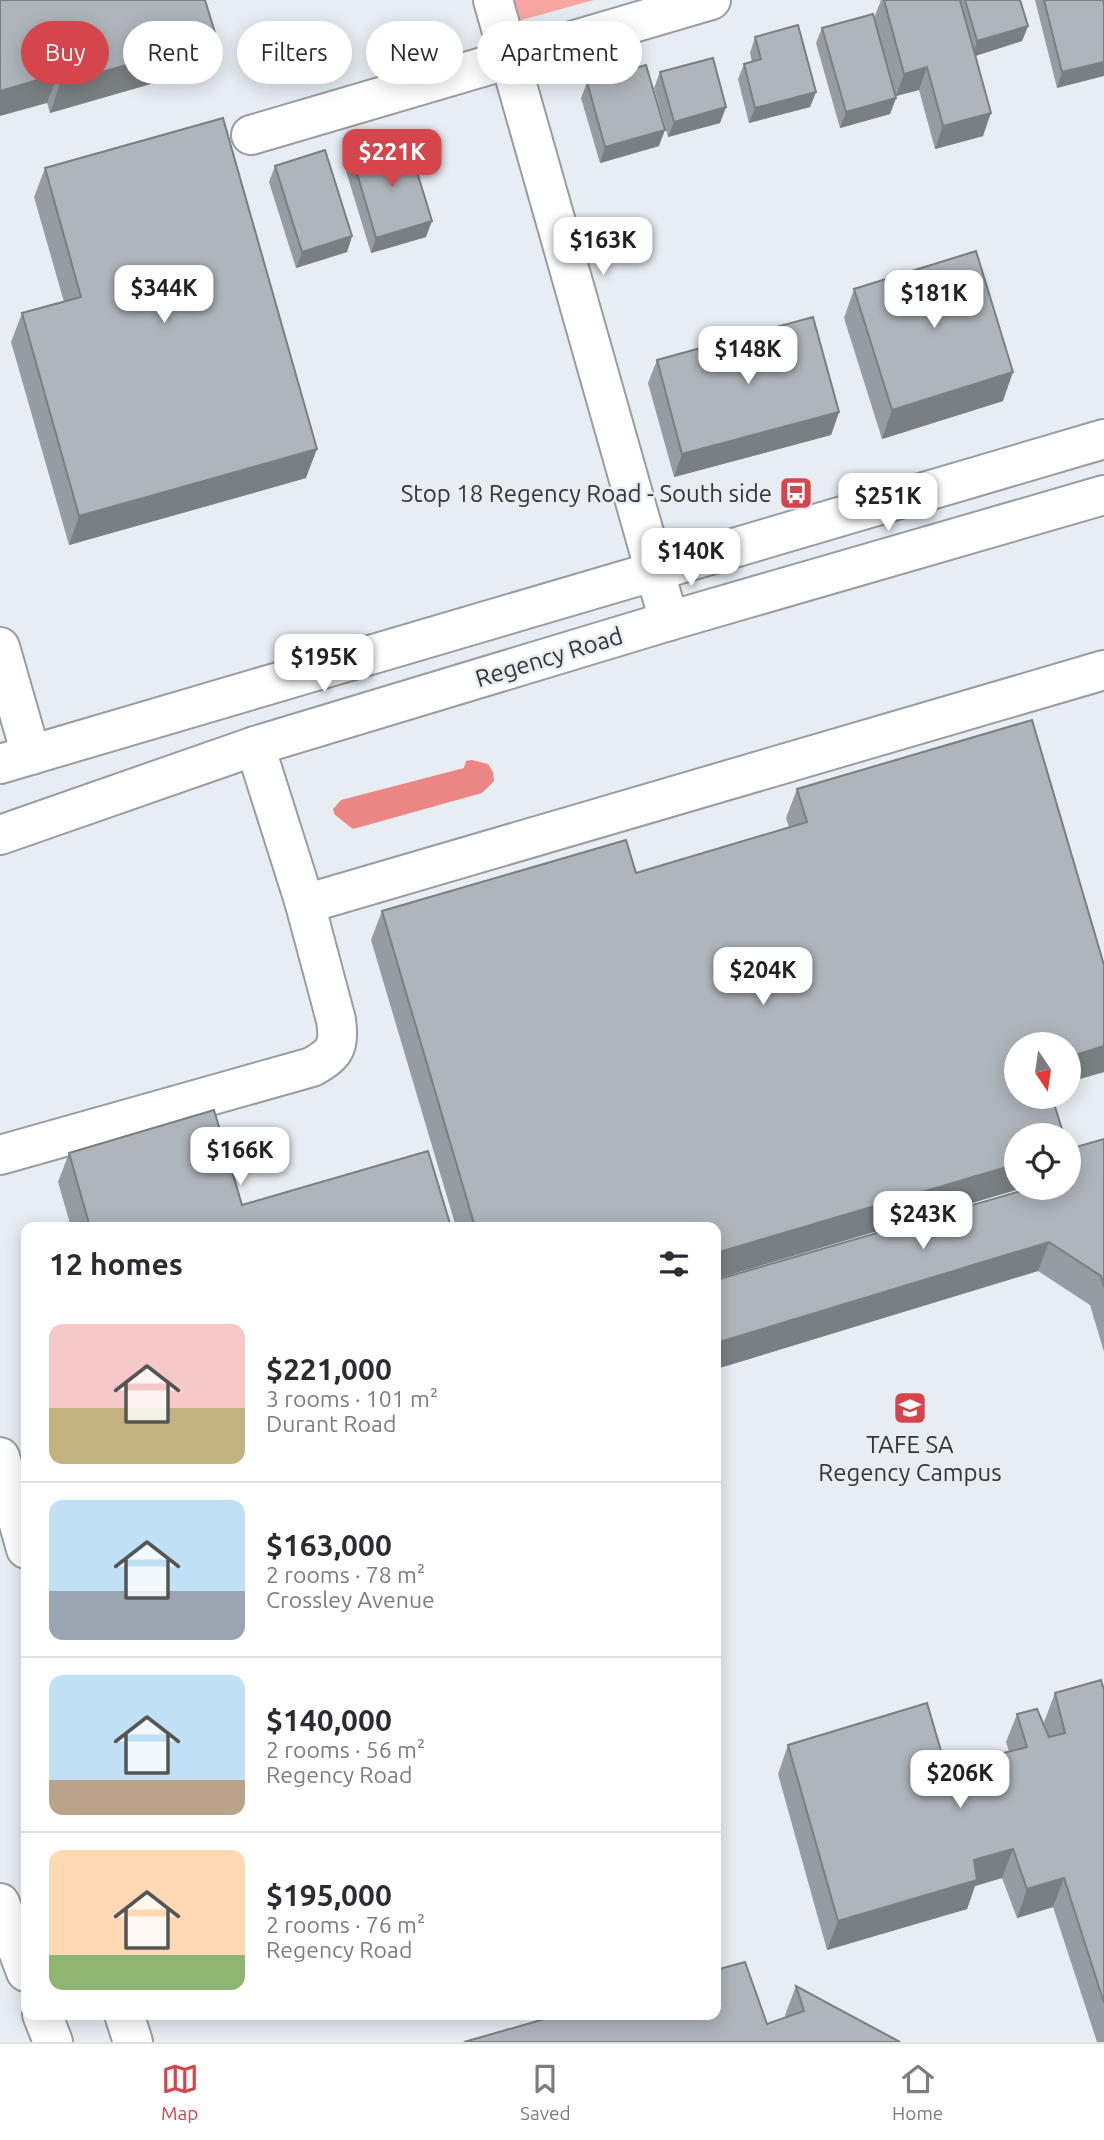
<!DOCTYPE html>
<html lang="en">
<head>
<meta charset="utf-8">
<style>
  :root { --surface:#fff; --page:#f2f2f3; --text:#2b2b33; --muted:#7c7c81; --line:#e1e1e2; --accent:#d5454c }
  body { margin:0; font-family:Ubuntu,sans-serif; background:var(--page); color:var(--text); height:100vh; display:flex; flex-direction:column; font-size:26px; white-space:nowrap }
  * { box-sizing:border-box; margin:0 }
  p { font-size:23px; color:var(--muted) }
  .icon { flex:none; width:38px; height:38px; fill:none; stroke:currentColor; stroke-width:2; stroke-linecap:round; stroke-linejoin:round }
  .map { position:relative; flex:1; overflow:hidden }
  .details { position:absolute; left:21px; top:1222px; width:700px; height:798px; display:flex; flex-direction:column; background:var(--surface); border-radius:14px; box-shadow:0 4px 18px #0003 }
  .details>* { flex:none }
  .banner { position:absolute; left:21px; top:21px; width:700px; height:63px; display:flex; gap:14px }
  .needle { width:46px; rotate:167deg }
  .buttons { position:absolute; left:1004px; top:1032px; display:grid; gap:14px }
  .buttons a { display:grid; place-items:center; width:77px; height:77px; border-radius:50%; background:var(--surface); box-shadow:0 4px 18px #0003; font-size:35px }
  .price { position:absolute; translate:-50% -60px; padding:0 16px; border-radius:14px; background:#fff; color:#222; font-size:23px; line-height:46px; filter:drop-shadow(0 2px 4px #0008) }
  .price::after { content:''; position:absolute; left:50%; top:42px; width:21px; height:16px; margin-left:-10px; background:inherit; clip-path:polygon(0 0,100% 0,50% 100%) }
  .price.current { background:var(--accent); color:#fff }
  ul { padding:0; list-style:none }
  li { display:flex; align-items:center; gap:21px; height:175px; padding:0 28px }
  li+li { border-top:2px solid var(--line) }
  li span { display:grid; place-items:center; flex:none; width:196px; height:140px; border-radius:14px; color:#555 }
  li>.icon { margin-inline-start:auto }
  span .icon { width:84px; height:84px; fill:#fffc; stroke-width:1 }
  li b { font-size:30px }
  h2 { display:flex; justify-content:space-between; align-items:center; height:84px; padding:0 28px; font-size:30px }
  .tag { padding:0 24px; border-radius:32px; background:var(--surface); box-shadow:0 4px 18px #0003; font-size:24px; line-height:63px }
  .tag.current { background:var(--accent); color:#fff }
  .tabs { display:flex; justify-content:space-around; align-items:center; height:98px; border-top:2px solid var(--line); background:var(--surface); font-size:19px; color:var(--muted) }
  .tabs a { display:grid; justify-items:center; gap:4px }
  .tabs .current { color:var(--accent) }
  .map>svg:first-child { display:block }
  .green { fill:#f9a6a3 }
  .water { fill:#ec8684 }
  .lines { fill:none; stroke-linecap:round; stroke-linejoin:round }
  .minor-casing { stroke:#979da3; stroke-width:42 }
  .major-casing { stroke:#979da3; stroke-width:42 }
  .minor { stroke:#fff; stroke-width:38 }
  .major { stroke:#fff; stroke-width:38 }
  .wall { fill:#969ca1 }
  .shaded-wall { fill:#7a7f83 }
  .building { fill:#aeb5bb; stroke:#7a7f83; stroke-width:2 }
  .labels { text-anchor:middle; dominant-baseline:central; stroke-width:5; stroke-linejoin:round; paint-order:stroke }
  .poi-label { font-size:24px; fill:#333538; stroke:#e7edf3; text-anchor:end }
  .street-label { font-size:24px; fill:#333538; stroke:#e7edf3 }
</style>
</head>
<body>
<div class="map">
<svg width="1104" height="2042" viewBox="0 0 1104 2042">
  <rect width="100%" height="100%" fill="#e7edf3"/>
  <path class="green" d="M 513,0 L 594,0 L 518,21 Z"/>
  <path class="water" d="M 472,760 L 488,764 L 493,772 L 494,781 L 482,793 L 353,829 L 335,815 L 333,809 L 341,800 L 464,768 L 466,761 Z"/>
  <g class="lines">
    <defs>
      <g id="minor">
        <path d="M 493,0 L 669,621"/>
        <path d="M 251,135 L 711,0"/>
        <path d="M 0,647 L 31,755"/>
        <path d="M 305,904 L 1104,670"/>
        <path d="M 0,1155 L 312,1067 C 335,1054 340,1047 336,1020 L 305,904 L 255,746"/>
        <path d="M 0,1457 L 26,1549"/>
        <path d="M 124,2014 L 133,2042"/>
      </g>
      <g id="major">
        <path d="M 0,764 L 1104,439"/>
        <path d="M 0,835 L 255,746 L 669,621 L 1104,495"/>
        <path d="M 0,1903 L 26,1972"/>
        <path d="M 42,2014 L 53,2042"/>
      </g>
    </defs>
    <use href="#minor" class="minor-casing"/>
    <use href="#major" class="major-casing"/>
    <use href="#minor" class="minor"/>
    <use href="#major" class="major"/>
  </g>
  <g class="wall">
    <path d="M 0,0 L 217,39 L 206,68 L 50,113 L 47,103 Z"/>
    <path d="M 881,0 L 1020,0 L 1028,26 L 1022,41 L 975,56 L 983,136 L 935,149 L 919,90 L 896,96 L 874,18 Z"/>
    <path d="M 1035,0 L 1103,0 L 1057,88 Z"/>
    <path d="M 822,28 L 896,98 L 890,114 L 840,128 L 816,43 Z"/>
    <path d="M 755,37 L 816,92 L 810,107 L 749,123 L 738,79 L 744,64 L 752,62 L 750,53 Z"/>
    <path d="M 660,72 L 726,107 L 720,123 L 668,137 L 654,88 Z"/>
    <path d="M 587,82 L 659,146 L 600,163 L 581,98 Z"/>
    <path d="M 352,156 L 426,237 L 371,253 L 346,171 Z"/>
    <path d="M 275,166 L 352,236 L 347,252 L 296,268 L 269,182 Z"/>
    <path d="M 45,168 L 306,478 L 69,545 L 11,342 L 22,313 L 64,302 L 34,197 Z"/>
    <path d="M 854,289 L 1003,401 L 882,439 L 844,318 Z"/>
    <path d="M 657,360 L 839,412 L 831,435 L 674,477 L 648,383 Z"/>
    <path d="M 797,789 L 1104,965 L 1104,1072 L 1069,1082 L 1017,1045 L 716,1227 L 456,1227 L 371,940 L 382,911 L 636,873 L 789,827 L 786,818 Z"/>
    <path d="M 1104,1139 L 1104,1352 L 1090,1305 L 1038,1271 L 716,1369 L 1069,1188 Z"/>
    <path d="M 69,1153 L 242,1205 L 451,1227 L 71,1227 L 58,1182 Z"/>
    <path d="M 1104,1690 L 1104,2042 L 1097,2042 L 1053,1907 L 1017,1918 L 1002,1878 L 975,1886 L 967,1909 L 827,1950 L 778,1774 L 788,1745 L 946,1768 L 1009,1752 L 1006,1742 L 1017,1714 L 1046,1729 L 1044,1722 L 1055,1693 Z"/>
    <path d="M 796,1986 L 900,2042 L 767,2024 L 786,2017 L 785,2015 Z"/>
  </g>
  <g class="shaded-wall">
    <path d="M 1028,26 L 1022,41 L 972,57 L 977,41 Z"/>
    <path d="M 217,39 L 206,68 L 50,113 L 60,84 Z"/>
    <path d="M 1104,62 L 1104,76 L 1057,88 L 1062,72 Z"/>
    <path d="M 927,67 L 919,90 L 896,96 L 904,74 Z"/>
    <path d="M 58,74 L 47,103 L 0,116 L 0,91 Z"/>
    <path d="M 816,92 L 810,107 L 749,123 L 755,108 Z"/>
    <path d="M 896,98 L 890,114 L 840,128 L 846,112 Z"/>
    <path d="M 726,107 L 720,123 L 668,137 L 674,122 Z"/>
    <path d="M 991,113 L 983,136 L 935,149 L 943,126 Z"/>
    <path d="M 665,130 L 659,146 L 600,163 L 605,147 Z"/>
    <path d="M 432,221 L 426,237 L 371,253 L 376,238 Z"/>
    <path d="M 352,236 L 347,252 L 296,268 L 302,252 Z"/>
    <path d="M 1013,372 L 1003,401 L 882,439 L 892,410 Z"/>
    <path d="M 839,412 L 831,435 L 674,477 L 682,454 Z"/>
    <path d="M 317,449 L 306,478 L 69,545 L 79,516 Z"/>
    <path d="M 1104,1046 L 1104,1072 L 1069,1082 L 1069,1057 Z"/>
    <path d="M 1017,1164 L 1017,1188 L 1023,1188 L 716,1279 L 716,1253 Z"/>
    <path d="M 1049,1242 L 1038,1271 L 716,1369 L 716,1343 Z"/>
    <path d="M 1013,1849 L 1002,1878 L 975,1886 L 967,1909 L 827,1950 L 838,1921 L 974,1860 Z"/>
    <path d="M 1064,1878 L 1053,1907 L 1017,1918 L 1027,1889 Z"/>
  </g>
  <g class="building">
    <path d="M 0,0 L 205,0 L 217,39 L 60,84 L 58,74 L 0,91 Z"/>
    <path d="M 884,0 L 960,0 L 991,113 L 943,126 L 927,67 L 904,74 Z"/>
    <path d="M 965,0 L 1020,0 L 1028,26 L 977,41 Z"/>
    <path d="M 1044,0 L 1103,0 L 1104,5 L 1104,62 L 1062,72 Z"/>
    <path d="M 873,14 L 896,98 L 846,112 L 822,28 Z"/>
    <path d="M 798,25 L 816,92 L 755,108 L 744,64 L 761,59 L 755,37 Z"/>
    <path d="M 713,58 L 726,107 L 674,122 L 660,72 Z"/>
    <path d="M 646,65 L 665,130 L 605,147 L 587,82 Z"/>
    <path d="M 223,118 L 317,449 L 79,516 L 22,313 L 81,297 L 45,168 Z"/>
    <path d="M 407,139 L 432,221 L 376,238 L 352,156 Z"/>
    <path d="M 325,150 L 352,236 L 302,252 L 275,166 Z"/>
    <path d="M 976,251 L 1013,372 L 892,410 L 854,289 Z"/>
    <path d="M 813,317 L 839,412 L 682,454 L 657,360 Z"/>
    <path d="M 1032,720 L 1104,965 L 1104,1046 L 1069,1057 L 1069,1045 L 1017,1045 L 1017,1097 L 1052,1097 L 1064,1136 L 1017,1136 L 1017,1164 L 716,1253 L 716,1227 L 475,1227 L 382,911 L 626,840 L 636,873 L 807,822 L 797,789 Z"/>
    <path d="M 214,1110 L 242,1205 L 428,1151 L 451,1227 L 90,1227 L 69,1153 Z"/>
    <path d="M 1104,1139 L 1104,1287 L 1101,1276 L 1049,1242 L 716,1343 L 716,1280 L 1031,1188 L 1069,1188 L 1069,1149 Z"/>
    <path d="M 1101,1680 L 1104,1690 L 1104,2003 L 1064,1878 L 1027,1889 L 1013,1849 L 974,1860 L 977,1880 L 838,1921 L 788,1745 L 927,1703 L 946,1768 L 1027,1747 L 1017,1714 L 1037,1709 L 1049,1737 L 1065,1733 L 1055,1693 Z"/>
    <path d="M 745,1962 L 767,2024 L 804,2011 L 796,1986 L 900,2042 L 464,2042 L 562,2014 L 716,2014 L 716,1970 Z"/>
  </g>
  <defs>
    <symbol id="bus-square" viewBox="-11 -11 22 22"><rect x="-9" y="-9" width="18" height="18" rx="4" fill="#d5454c" stroke="#e7edf3"/><path d="M-5-6H5V4H4V6H2V4H-2V6H-4V4H-5ZM-3.5-4V0h7V-4ZM-3.5 1.2v1.5H-2V1.2ZM2 1.2v1.5H3.5V1.2Z" fill="#fff"/></symbol>
    <symbol id="university-square" viewBox="-11 -11 22 22"><rect x="-9" y="-9" width="18" height="18" rx="4" fill="#d5454c" stroke="#e7edf3"/><path d="M0-5L7-2L0 1L-7-2ZM-4 1L0 2.5L4 1V4Q0 6-4 4Z" fill="#fff"/></symbol>
  </defs>
  <g fill-rule="evenodd">
    <use href="#bus-square" x="777" y="474" width="38" height="38"/>
    <use href="#university-square" x="891" y="1389" width="38" height="38"/>
  </g>
  <g class="labels">
    <g class="poi-label">
      <text x="772" y="493">Stop 18 Regency Road - South side</text>
      <text x="910" y="1444" text-anchor="middle">TAFE SA<tspan x="910" dy="28">Regency Campus</tspan></text>
    </g>
    <g class="street-label">
      <text transform="translate(549 657) rotate(-17)">Regency Road</text>
    </g>
  </g>
</svg>
<div class="buttons">
<a><svg class="needle" viewBox="-14 -14 28 28"><path d="M0-13l5 13h-10z" fill="#e53935"/><path d="M0 13l5-13h-10z" fill="#7c7c81"/></svg></a>
<a><svg class="icon" aria-label="locate" viewBox="0 0 24 24"><circle cx="12" cy="12" r="6"/><path d="M12 2v4M12 18v4M2 12h4M18 12h4"/></svg></a>
</div>
<b class="price current" style="left:392px;top:189px">$221K</b>
<b class="price" style="left:603px;top:277px">$163K</b>
<b class="price" style="left:164px;top:325px">$344K</b>
<b class="price" style="left:934px;top:330px">$181K</b>
<b class="price" style="left:748px;top:386px">$148K</b>
<b class="price" style="left:888px;top:533px">$251K</b>
<b class="price" style="left:691px;top:588px">$140K</b>
<b class="price" style="left:324px;top:694px">$195K</b>
<b class="price" style="left:763px;top:1007px">$204K</b>
<b class="price" style="left:240px;top:1187px">$166K</b>
<b class="price" style="left:923px;top:1251px">$243K</b>
<b class="price" style="left:960px;top:1810px">$206K</b>
<div class="banner">
<a class="tag current">Buy</a>
<a class="tag">Rent</a>
<a class="tag">Filters</a>
<a class="tag">New</a>
<a class="tag">Apartment</a>
</div>
<section class="details">
<h2>12 homes<svg class="icon" aria-label="filters" viewBox="0 0 24 24"><path d="M4 7h16M4 17h16"/><circle cx="9" cy="7" r="2"/><circle cx="15" cy="17" r="2"/></svg></h2>
<ul>
<li><span style="background:linear-gradient(#f6c9c9 60%,#c2b280 0)"><svg class="icon" aria-label="home" viewBox="0 0 24 24"><path d="M3 11l9-7 9 7M6 9v11h12V9"/></svg></span><div><b>$221,000</b><p>3 rooms · 101 m²</p><p>Durant Road</p></div></li>
<li><span style="background:linear-gradient(#bfe0f5 65%,#9aa5b1 0)"><svg class="icon" aria-label="home" viewBox="0 0 24 24"><path d="M3 11l9-7 9 7M6 9v11h12V9"/></svg></span><div><b>$163,000</b><p>2 rooms · 78 m²</p><p>Crossley Avenue</p></div></li>
<li><span style="background:linear-gradient(#bfe0f5 75%,#b9a48a 0)"><svg class="icon" aria-label="home" viewBox="0 0 24 24"><path d="M3 11l9-7 9 7M6 9v11h12V9"/></svg></span><div><b>$140,000</b><p>2 rooms · 56 m²</p><p>Regency Road</p></div></li>
<li><span style="background:linear-gradient(#ffd9b3 75%,#8fb573 0)"><svg class="icon" aria-label="home" viewBox="0 0 24 24"><path d="M3 11l9-7 9 7M6 9v11h12V9"/></svg></span><div><b>$195,000</b><p>2 rooms · 76 m²</p><p>Regency Road</p></div></li>
</ul>
</section>
</div>
<nav class="tabs">
<a class="current"><svg class="icon" aria-label="map" viewBox="0 0 24 24"><path d="M3 6l6-2 6 2 6-2v14l-6 2-6-2-6 2zM9 4v14M15 6v14"/></svg>Map</a>
<a><svg class="icon" aria-label="saved" viewBox="0 0 24 24"><path d="M7 4h10v16l-5-4-5 4z"/></svg>Saved</a>
<a><svg class="icon" aria-label="home" viewBox="0 0 24 24"><path d="M3 11l9-7 9 7M6 9v11h12V9"/></svg>Home</a>
</nav>
</body>
</html>
